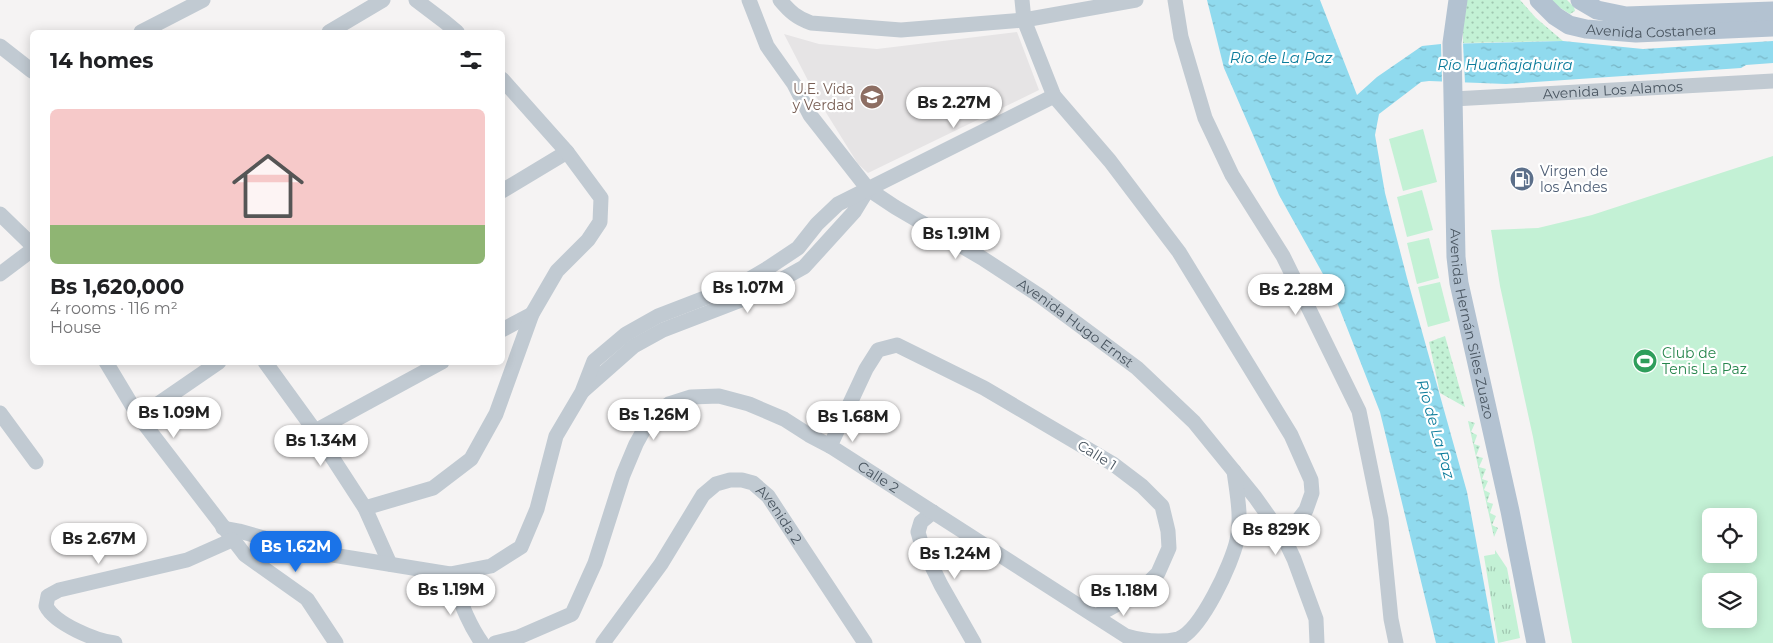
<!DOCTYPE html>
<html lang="en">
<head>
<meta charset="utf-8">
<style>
  :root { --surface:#fff; --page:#f2f2f2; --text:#202124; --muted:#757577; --line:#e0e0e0; --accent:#1a73e8 }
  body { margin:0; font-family:Montserrat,sans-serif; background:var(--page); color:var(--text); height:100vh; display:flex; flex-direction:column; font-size:19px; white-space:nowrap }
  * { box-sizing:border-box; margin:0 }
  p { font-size:16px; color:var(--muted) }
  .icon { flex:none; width:28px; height:28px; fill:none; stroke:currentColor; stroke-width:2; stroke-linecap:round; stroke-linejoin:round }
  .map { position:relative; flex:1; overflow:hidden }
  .drawer { position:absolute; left:30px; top:30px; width:475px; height:335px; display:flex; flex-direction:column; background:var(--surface); border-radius:8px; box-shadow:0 2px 12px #0003 }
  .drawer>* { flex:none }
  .controls { position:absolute; left:1702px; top:508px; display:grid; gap:10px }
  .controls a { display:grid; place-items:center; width:55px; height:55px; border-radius:8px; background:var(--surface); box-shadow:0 2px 12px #0003; font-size:25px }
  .price { position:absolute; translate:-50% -42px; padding:0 11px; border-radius:18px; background:#fff; color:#222; font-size:16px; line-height:32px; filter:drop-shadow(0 1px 2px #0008) }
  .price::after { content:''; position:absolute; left:50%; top:30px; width:15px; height:11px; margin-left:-8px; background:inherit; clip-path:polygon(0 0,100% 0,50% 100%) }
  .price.selected { background:var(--accent); color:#fff }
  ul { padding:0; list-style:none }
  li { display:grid; align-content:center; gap:10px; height:265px; padding:0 20px }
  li+li { border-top:1px solid var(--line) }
  li span { display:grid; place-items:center; height:155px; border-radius:8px; color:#555 }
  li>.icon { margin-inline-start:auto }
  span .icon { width:90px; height:90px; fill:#fffc; stroke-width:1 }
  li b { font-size:21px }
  h2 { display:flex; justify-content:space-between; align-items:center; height:60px; padding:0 20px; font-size:21px }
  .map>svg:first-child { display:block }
  .education { fill:#e6e4e5 }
  .grass { fill:url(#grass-dots) }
  .park { fill:url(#park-tufts) }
  .pitch { fill:#c3f1d5; fill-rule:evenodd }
  .water { fill:url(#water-ripples) }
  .pier { fill:#f5f3f3 }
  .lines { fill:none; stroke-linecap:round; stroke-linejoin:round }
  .minor { stroke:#c1cad2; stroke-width:15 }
  .major { stroke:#b3c2d1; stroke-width:19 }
  .labels { text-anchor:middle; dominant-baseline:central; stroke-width:4.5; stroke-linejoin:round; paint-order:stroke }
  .street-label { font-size:14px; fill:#4a5661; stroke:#fff }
  .education-label { font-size:14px; fill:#785e54; stroke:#fff; text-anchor:end }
  .service-label { font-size:14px; fill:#4e5e75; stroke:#fff; text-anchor:start }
  .leisure-label { font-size:14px; fill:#27864d; stroke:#fff; text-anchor:start }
  .water-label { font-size:15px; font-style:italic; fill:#0c7c9b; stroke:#fff }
</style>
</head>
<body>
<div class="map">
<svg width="1773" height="643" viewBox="0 0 1773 643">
  <defs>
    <pattern id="grass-dots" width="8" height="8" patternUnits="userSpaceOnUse" patternTransform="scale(1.25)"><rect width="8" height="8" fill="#c3f1d5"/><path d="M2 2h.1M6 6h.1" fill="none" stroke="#a0c6b0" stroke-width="1.8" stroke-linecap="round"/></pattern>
    <pattern id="park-tufts" width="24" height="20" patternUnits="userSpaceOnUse" patternTransform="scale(1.25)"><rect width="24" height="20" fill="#c3f1d5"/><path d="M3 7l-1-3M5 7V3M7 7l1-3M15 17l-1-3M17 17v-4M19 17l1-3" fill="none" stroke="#a0c6b0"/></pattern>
    <pattern id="water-ripples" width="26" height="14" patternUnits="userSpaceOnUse" patternTransform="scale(1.25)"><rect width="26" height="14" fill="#90daee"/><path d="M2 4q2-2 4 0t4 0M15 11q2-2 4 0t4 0" fill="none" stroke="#78b4c4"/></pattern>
  </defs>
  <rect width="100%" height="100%" fill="#f5f3f3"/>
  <path class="education" d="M 1017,32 L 1039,90 L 868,173 L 858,164 L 817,98 L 784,34 L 819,44 L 877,49 Z"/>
  <g class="grass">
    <path d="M 1467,0 L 1520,0 L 1536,18 L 1563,41 L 1463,43 L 1463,26 Z"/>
    <path d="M 1551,0 L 1567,0 L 1574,7 L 1575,11 L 1570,14 L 1557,6 Z"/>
    <path d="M 1445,336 L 1465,407 L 1440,393 L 1429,342 Z"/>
    <path d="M 1468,421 L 1475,423 L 1471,432 L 1477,435 L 1474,444 L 1480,446 L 1476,456 L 1483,458 L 1479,467 L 1486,469 L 1482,479 L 1488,481 L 1484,490 L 1490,493 L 1487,502 L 1493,504 L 1490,513 L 1496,516 L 1492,525 L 1498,528 L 1494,537 Z"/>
  </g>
  <path class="park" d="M 1495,550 L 1507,568 L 1520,638 L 1498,643 L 1484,556 L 1495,554 Z"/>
  <g class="pitch">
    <path d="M 1423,129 L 1437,182 L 1403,191 L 1389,139 Z"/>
    <path d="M 1773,156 L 1773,643 L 1572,643 L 1533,437 L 1500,286 L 1491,230 L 1538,228 L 1592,215 ZM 1711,516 L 1749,516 L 1749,554 L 1711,554 ZM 1711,581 L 1749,581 L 1749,619 L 1711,619 Z"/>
    <path d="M 1422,190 L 1433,230 L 1407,237 L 1397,197 Z"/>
    <path d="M 1429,238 L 1439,278 L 1417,284 L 1407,243 Z"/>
    <path d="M 1440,282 L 1450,321 L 1428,327 L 1418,287 Z"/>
  </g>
  <path class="water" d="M 1207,0 L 1320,0 L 1357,95 L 1377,77 L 1422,46 L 1441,44 L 1563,41 L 1643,49 L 1773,41 L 1773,63 L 1746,65 L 1741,68 L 1506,84 L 1429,81 L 1421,82 L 1379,114 L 1375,135 L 1385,193 L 1407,278 L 1467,492 L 1495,643 L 1436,643 L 1380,412 L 1333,292 L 1279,195 L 1224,68 Z"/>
  <path class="pier" d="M 1463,43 L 1465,83 L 1442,82 L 1441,44 Z"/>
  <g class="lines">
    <g class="minor">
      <path d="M 416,0 L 445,22 L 457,32"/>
      <path id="s1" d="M 749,0 L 767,46 L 794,84 L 810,115 L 868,189 L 895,207 L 982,258 L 1040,296 L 1137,368 L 1194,422 L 1255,497 L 1284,538 L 1294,559 L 1316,619 L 1317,643"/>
      <path d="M 780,0 C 790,12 797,18 811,23 L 901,30 L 1024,20 L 1136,0"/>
      <path d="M 1022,0 L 1024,20 L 1054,96 L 1110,161 L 1179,252 L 1291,435 L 1311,480 L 1312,493 L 1306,510 L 1284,538"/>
      <path d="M 1175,0 L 1181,37 L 1205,118 L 1232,175 L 1283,256 L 1359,411 L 1381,519 L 1391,619 L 1396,643"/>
      <path d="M 141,32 L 203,0"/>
      <path d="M 329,32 L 383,0"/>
      <path d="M 0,46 L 32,71"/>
      <path id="s2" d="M 1453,99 L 1773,81"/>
      <path d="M 502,191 L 567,152"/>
      <path d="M 0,214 L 32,245"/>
      <path d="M 0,274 L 32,250"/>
      <path d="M 502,330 L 532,314"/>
      <path d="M 106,362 L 139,417 L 245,555 L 307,599 L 336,643"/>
      <path d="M 265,362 L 315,431 L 365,508 L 390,564"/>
      <path d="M 583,391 L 634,346 L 663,330 L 754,295 L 804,267 L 854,212 L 868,189"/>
      <path d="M 0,413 L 36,462"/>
      <path d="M 139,417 L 219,362"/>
      <path d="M 315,431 L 442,362"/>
      <path d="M 365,508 L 433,488 L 471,459 L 496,414 L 532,314 L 557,271 L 588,240 L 600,222 L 601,198 L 567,152 L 502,79"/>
      <path d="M 933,512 L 921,522 L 918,532 L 922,546 L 941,585 L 974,643"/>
      <path d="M 223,528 L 239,531 L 314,552 L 450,574 L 491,566 L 521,547 L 537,509 L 556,436 L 582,392 L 594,361 L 626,334 L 658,316 L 741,284 L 768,268 L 798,248 L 817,224 L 838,204 L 1054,96"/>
      <path d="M 450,574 C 459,597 467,622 482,643"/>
      <path id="s3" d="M 1096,616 L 1125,600 L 1144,587 L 1158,573 L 1169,548 L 1168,531 L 1162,506 L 1142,486 L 1113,464 L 984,388 L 897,345 L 878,350 L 866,369 L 830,446 L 1126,636 C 1143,641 1160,643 1178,639 C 1201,631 1232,563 1237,540 C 1242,517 1237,494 1234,471"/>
      <path d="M 115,643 C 96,641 55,624 46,606 L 48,596 L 59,590 L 187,560 L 232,540"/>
      <path d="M 495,643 L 519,637 L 572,614 L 595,563 L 623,475 L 636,444 L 652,415 L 669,404 L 691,397 L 719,396 L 749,404 L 784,419 L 809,435 L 830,446"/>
      <path id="s4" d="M 603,643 L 661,564 L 703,495 L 716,484 L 730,480 L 742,480 L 753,483 L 768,496 L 865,643"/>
    </g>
    <g class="major">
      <path id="s5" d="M 1458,0 L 1452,43 L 1456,257 L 1459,283 L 1510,511 L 1536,643"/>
      <path id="s6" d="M 1539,0 L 1555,16 L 1569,25 L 1586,29 L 1636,33 L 1773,27"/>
      <path d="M 1580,0 L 1597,10 L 1626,16 L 1773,11"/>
    </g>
  </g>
  <defs>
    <symbol id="school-disc" viewBox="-11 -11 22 22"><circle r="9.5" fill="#8d6e63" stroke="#fff"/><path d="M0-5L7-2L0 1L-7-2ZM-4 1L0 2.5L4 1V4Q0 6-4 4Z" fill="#fff"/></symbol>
    <symbol id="fuel-disc" viewBox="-11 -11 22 22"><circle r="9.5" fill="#5c6f8a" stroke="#fff"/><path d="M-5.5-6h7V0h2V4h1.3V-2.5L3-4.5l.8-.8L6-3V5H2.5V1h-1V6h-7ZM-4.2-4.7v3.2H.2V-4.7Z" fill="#fff"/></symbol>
    <symbol id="stadium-disc" viewBox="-11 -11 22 22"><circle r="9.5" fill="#2e9e5b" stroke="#fff"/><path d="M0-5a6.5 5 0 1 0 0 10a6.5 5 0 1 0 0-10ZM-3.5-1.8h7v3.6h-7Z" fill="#fff"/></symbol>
  </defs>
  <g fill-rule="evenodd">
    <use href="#school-disc" x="858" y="83" width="28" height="28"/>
    <use href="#fuel-disc" x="1508" y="165" width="28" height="28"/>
    <use href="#stadium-disc" x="1631" y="347" width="28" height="28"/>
  </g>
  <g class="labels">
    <g class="street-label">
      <text stroke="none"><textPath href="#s6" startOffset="122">Avenida Costanera</textPath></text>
      <text stroke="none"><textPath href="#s2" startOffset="160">Avenida Los Alamos</textPath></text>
      <text stroke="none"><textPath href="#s1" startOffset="472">Avenida Hugo Ernst</textPath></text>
      <text stroke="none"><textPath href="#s5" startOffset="326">Avenida Hernán Siles Zuazo</textPath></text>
      <text transform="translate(1097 455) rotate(32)">Calle 1</text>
      <text stroke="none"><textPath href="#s3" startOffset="642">Calle 2</textPath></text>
      <text stroke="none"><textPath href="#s4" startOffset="275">Avenida 2</textPath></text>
    </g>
    <g class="education-label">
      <text x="854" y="89">U.E. Vida<tspan x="854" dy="16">y Verdad</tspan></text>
    </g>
    <g class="service-label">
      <text x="1540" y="171">Virgen de<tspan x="1540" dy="16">los Andes</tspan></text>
    </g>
    <g class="leisure-label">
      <text x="1662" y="353">Club de<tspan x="1662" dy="16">Tenis La Paz</tspan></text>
    </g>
    <g class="water-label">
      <text x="1281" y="57">Río de La Paz</text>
      <text x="1505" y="64">Río Huañajahuira</text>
      <text transform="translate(1436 429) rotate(74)">Río de La Paz</text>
    </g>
  </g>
</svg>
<div class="controls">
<a><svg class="icon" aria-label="locate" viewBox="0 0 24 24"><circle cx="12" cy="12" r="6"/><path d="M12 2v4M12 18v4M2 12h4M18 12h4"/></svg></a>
<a><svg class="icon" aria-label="layers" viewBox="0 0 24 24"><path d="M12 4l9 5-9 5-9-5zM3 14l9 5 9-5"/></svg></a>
</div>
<b class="price" style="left:954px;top:129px">Bs 2.27M</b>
<b class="price" style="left:956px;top:260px">Bs 1.91M</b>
<b class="price" style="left:748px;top:314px">Bs 1.07M</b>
<b class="price" style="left:1296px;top:316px">Bs 2.28M</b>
<b class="price" style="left:174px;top:439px">Bs 1.09M</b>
<b class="price" style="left:654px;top:441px">Bs 1.26M</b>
<b class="price" style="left:853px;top:443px">Bs 1.68M</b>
<b class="price" style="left:321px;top:467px">Bs 1.34M</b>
<b class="price" style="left:1276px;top:556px">Bs 829K</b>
<b class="price" style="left:99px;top:565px">Bs 2.67M</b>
<b class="price selected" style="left:296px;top:573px">Bs 1.62M</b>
<b class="price" style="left:955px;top:580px">Bs 1.24M</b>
<b class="price" style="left:451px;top:616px">Bs 1.19M</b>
<b class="price" style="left:1124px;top:617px">Bs 1.18M</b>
<section class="drawer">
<h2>14 homes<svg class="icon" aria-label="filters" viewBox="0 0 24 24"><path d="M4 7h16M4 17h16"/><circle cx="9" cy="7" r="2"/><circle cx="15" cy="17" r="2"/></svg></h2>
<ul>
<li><span style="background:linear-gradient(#f6c9c9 75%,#8fb573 0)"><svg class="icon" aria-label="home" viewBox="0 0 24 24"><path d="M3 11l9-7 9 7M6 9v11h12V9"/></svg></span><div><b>Bs 1,620,000</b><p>4 rooms · 116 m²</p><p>House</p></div></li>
</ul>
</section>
</div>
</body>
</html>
